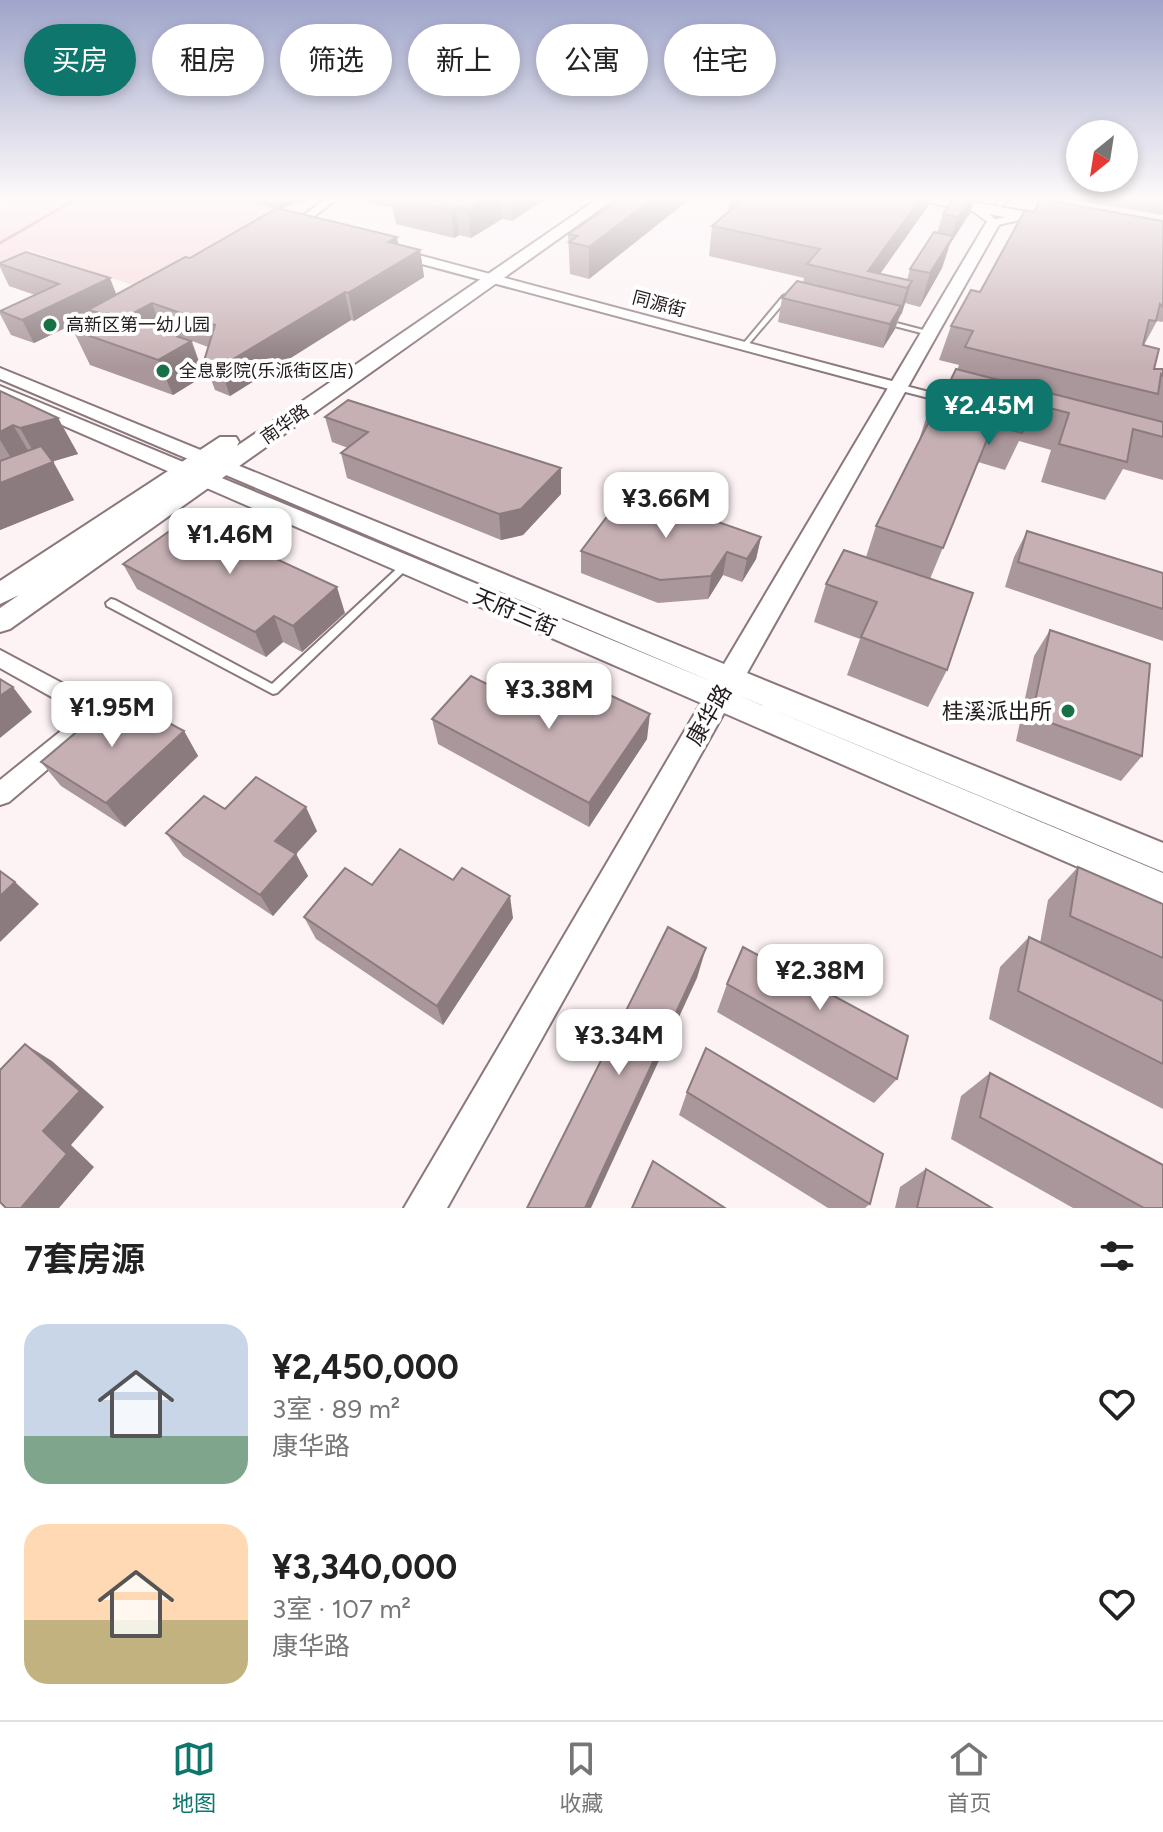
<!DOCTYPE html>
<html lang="zh">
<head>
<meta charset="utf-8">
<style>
  :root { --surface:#fff; --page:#f6f6f6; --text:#222; --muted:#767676; --line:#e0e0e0; --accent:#0f766e }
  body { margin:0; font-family:Figtree,"Noto Sans SC",sans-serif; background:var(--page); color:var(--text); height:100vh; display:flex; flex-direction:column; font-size:30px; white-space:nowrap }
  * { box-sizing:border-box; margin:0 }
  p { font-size:26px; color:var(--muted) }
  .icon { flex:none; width:44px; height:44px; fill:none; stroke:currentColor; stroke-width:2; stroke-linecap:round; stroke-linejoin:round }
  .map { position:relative; height:1208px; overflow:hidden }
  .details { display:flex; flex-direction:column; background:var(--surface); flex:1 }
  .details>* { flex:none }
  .top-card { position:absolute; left:24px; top:24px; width:1116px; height:72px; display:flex; gap:16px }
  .needle { width:52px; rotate:210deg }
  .controls { position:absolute; left:1066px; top:120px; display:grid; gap:16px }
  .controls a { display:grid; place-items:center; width:72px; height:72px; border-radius:50%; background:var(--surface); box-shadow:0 4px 12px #0003; font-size:40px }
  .price { position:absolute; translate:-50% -68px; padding:0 18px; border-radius:16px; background:#fff; color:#222; font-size:26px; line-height:52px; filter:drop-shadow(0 2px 4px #0008) }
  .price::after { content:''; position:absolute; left:50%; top:48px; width:24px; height:18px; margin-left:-12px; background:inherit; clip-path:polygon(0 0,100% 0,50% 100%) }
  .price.on { background:var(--accent); color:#fff }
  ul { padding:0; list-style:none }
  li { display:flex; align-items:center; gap:24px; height:200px; padding:0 24px }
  li span { display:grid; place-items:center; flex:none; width:224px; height:160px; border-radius:24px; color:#555 }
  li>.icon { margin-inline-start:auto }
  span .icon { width:96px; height:96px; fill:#fffc; stroke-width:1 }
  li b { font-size:34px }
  h2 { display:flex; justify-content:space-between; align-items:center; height:96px; padding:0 24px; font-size:34px }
  .pill { padding:0 28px; border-radius:36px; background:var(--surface); box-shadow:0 4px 12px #0003; font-size:28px; line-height:72px }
  .pill.on { background:var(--accent); color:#fff }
  .tab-bar { display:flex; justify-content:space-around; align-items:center; height:112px; border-top:2px solid var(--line); background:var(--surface); font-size:22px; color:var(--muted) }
  .tab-bar a { display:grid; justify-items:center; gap:4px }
  .tab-bar .on { color:var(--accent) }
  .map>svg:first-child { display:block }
  .green { fill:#f8d7dc }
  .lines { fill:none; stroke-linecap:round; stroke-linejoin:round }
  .stream { stroke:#d38f9d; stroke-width:3 }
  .service-casing { stroke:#8b787b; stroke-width:4 }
  .pedestrian-casing { stroke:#8b787b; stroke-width:4 }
  .minor-casing { stroke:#8b787b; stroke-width:4 }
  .tertiary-casing { stroke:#8b787b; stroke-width:4 }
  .secondary-casing { stroke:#8b787b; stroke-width:4 }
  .service { fill:#fff; fill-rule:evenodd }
  .pedestrian { fill:#fff; fill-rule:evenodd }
  .minor { fill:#fff; fill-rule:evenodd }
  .tertiary { fill:#fff; fill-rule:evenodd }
  .secondary { fill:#fff; fill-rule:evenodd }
  .wall { fill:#aa979b }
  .shaded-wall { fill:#8b7b7e }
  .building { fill:#c6b0b4; stroke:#8b7b7e; stroke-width:2 }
  .poi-dot { fill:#177145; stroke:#fff; stroke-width:3 }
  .labels { text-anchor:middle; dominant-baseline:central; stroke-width:8; stroke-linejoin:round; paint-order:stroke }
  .far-street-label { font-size:18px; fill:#231b1c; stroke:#fff }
  .far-poi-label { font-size:18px; fill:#231b1c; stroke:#fff; text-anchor:start }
  .street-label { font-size:22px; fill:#231b1c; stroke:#fff }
  .poi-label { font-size:22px; fill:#231b1c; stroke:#fff; text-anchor:end }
</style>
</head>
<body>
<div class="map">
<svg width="1163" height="1208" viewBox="0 0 1163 1208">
  <rect width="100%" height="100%" fill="#fdf3f5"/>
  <path class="green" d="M 18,198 L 229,198 L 297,214 L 156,293 L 28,250 L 0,267 L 0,209 Z"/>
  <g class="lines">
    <path class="stream" d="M 0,243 L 78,198"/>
    <defs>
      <g id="service">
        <path d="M 294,198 L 303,198 L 304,199 L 301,201 Z"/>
        <path d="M 785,295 L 795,298 L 792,300 L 787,299 L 747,346 L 743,346 L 743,344 L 783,296 Z"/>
        <path d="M 885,320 L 931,332 L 932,333 L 929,335 L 883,323 L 882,322 Z"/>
        <path d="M 406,562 L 409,563 L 411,565 L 409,567 L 277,693 L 273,694 L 107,606 L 106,603 L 111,599 L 115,600 L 272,684 L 403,563 Z"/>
      </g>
      <path id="pedestrian" d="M 898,384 L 956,399 L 957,401 L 952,404 L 894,389 L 893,387 Z"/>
      <g id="minor">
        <path d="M 326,198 L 338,198 L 315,216 L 320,227 L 332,234 L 326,237 L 311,231 L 304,215 Z"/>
        <path d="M 999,198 L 1009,198 L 1001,207 L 996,204 Z"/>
        <path d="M 970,205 L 978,205 L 995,219 L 1027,214 L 1033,217 L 993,226 L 970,209 Z"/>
        <path d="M 396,249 L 903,384 L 905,387 L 903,390 L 893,390 L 392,256 L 390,253 Z"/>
        <path d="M 0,650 L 107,707 L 110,713 L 107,719 L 9,802 L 0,805 L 0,780 L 82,714 L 0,668 Z"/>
      </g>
      <path id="tertiary" d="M 993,219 L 1000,223 L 747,673 L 1163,843 L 1163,872 L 735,694 L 1163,873 L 1163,904 L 724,713 L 447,1208 L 404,1208 L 701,703 L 0,398 L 0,386 L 713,682 L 0,379 L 0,368 L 724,664 L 986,223 Z"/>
      <g id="secondary">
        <path d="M 599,198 L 616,198 L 10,629 L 0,632 L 0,608 L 19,595 L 0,604 L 0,581 L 220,437 L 236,437 L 239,442 L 237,446 Z"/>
        <path d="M 920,198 L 951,198 L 1060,218 L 1068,223 L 1060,228 L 927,202 Z"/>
      </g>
    </defs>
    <use href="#service" class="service-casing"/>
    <use href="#pedestrian" class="pedestrian-casing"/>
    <use href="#minor" class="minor-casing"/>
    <use href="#tertiary" class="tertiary-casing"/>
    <use href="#secondary" class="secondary-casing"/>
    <use href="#service" class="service"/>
    <use href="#pedestrian" class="pedestrian"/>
    <use href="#minor" class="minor"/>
    <use href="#tertiary" class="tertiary"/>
    <use href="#secondary" class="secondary"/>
  </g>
  <g class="wall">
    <path d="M 235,198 L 295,198 L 296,202 L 282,209 L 420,250 L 424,277 L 354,321 L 351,320 L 230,396 L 215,390 L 204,361 L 208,347 L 192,341 L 204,376 L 173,395 L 90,365 L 73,330 L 92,320 L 90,316 L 34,343 L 11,335 L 0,314 L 0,311 L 35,295 L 9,286 L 0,267 L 0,263 L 117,294 L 190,258 L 275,209 Z"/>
    <path d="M 368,198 L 547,198 L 512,221 L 502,219 L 471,238 L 459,235 L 454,238 L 396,224 L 392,207 L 369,203 Z"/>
    <path d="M 623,198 L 691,198 L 589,279 L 570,274 L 568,234 Z"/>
    <path d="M 730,198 L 930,198 L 928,206 L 880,274 L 907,280 L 910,269 L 937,233 L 943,214 L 970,213 L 950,244 L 942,268 L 920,307 L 905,303 L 895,329 L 883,348 L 778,322 L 782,298 L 803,283 L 804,278 L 709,256 L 712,226 L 728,212 Z"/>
    <path d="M 1064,198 L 1163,198 L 1163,214 L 1162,215 Z"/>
    <path d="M 1034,212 L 1163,221 L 1163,321 L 1162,322 L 1157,321 L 1144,345 L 1154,369 L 1163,369 L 1163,480 L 1123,469 L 1105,500 L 1041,482 L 1051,450 L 1019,441 L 1005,470 L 978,462 L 930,579 L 947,670 L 928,707 L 847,675 L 860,639 L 814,622 L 826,584 L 866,557 L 876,526 L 918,443 L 930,406 L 943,396 L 957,370 L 959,365 L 939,360 L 951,326 L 980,292 Z"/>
    <path d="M 0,391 L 58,418 L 78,454 L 53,461 L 74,500 L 0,530 Z"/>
    <path d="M 325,417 L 561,468 L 561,494 L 523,535 L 501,540 L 347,478 L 341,453 L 348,448 L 332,442 Z"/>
    <path d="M 1027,531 L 1163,573 L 1163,641 L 1005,587 L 1014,557 Z"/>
    <path d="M 761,537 L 756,559 L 742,582 L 723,575 L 708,599 L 658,603 L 581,573 L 581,551 Z"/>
    <path d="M 123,564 L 345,613 L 302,652 L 283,642 L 266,657 L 137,589 Z"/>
    <path d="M 1050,630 L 1142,756 L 1121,781 L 1016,741 L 1034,656 Z"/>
    <path d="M 537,709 L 647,739 L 589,827 L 438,744 L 432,719 Z"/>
    <path d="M 184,731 L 198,756 L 125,827 L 61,786 L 41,762 Z"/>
    <path d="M 225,809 L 317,831 L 296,854 L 308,876 L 273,916 L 183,856 L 166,833 Z"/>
    <path d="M 1078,867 L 1163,904 L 1163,1109 L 989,1019 L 1000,967 L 1029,937 L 1040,943 L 1048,900 Z"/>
    <path d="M 453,880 L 513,918 L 443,1025 L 316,939 L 304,917 L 372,885 Z"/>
    <path d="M 727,984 L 897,1079 L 874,1103 L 717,1012 Z"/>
    <path d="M 990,1073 L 1163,1208 L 1073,1208 L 951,1139 L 961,1096 Z"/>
    <path d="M 687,1092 L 870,1204 L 865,1208 L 828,1208 L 679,1115 Z"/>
    <path d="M 926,1169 L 992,1208 L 895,1208 L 900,1187 Z"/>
  </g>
  <g class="shaded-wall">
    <path d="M 277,198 L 295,198 L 296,202 L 280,210 Z"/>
    <path d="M 488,198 L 500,198 L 502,219 L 471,238 L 468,210 Z"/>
    <path d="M 511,198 L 547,198 L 512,221 Z"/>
    <path d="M 654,198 L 691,198 L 589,279 L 589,247 Z"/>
    <path d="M 921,198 L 930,198 L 928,206 L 875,281 L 868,271 Z"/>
    <path d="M 970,198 L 975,198 L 970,213 L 950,244 L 942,268 L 920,307 L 930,273 L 950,240 L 958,217 Z"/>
    <path d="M 456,207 L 459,235 L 454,238 L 451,210 Z"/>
    <path d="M 397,237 L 401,261 L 420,250 L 424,277 L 354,321 L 348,293 L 388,242 Z"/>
    <path d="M 110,278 L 119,301 L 88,310 L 90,316 L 34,343 L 22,320 Z"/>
    <path d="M 912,281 L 902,313 L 897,320 L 907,288 Z"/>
    <path d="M 345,292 L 351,320 L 230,396 L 220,367 Z"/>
    <path d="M 152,303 L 162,331 L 123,319 Z"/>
    <path d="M 901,306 L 895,329 L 883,348 L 890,324 Z"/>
    <path d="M 191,341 L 204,376 L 173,395 L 158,360 Z"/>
    <path d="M 58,418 L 78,454 L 41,465 L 20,428 Z"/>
    <path d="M 13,425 L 35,462 L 19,471 L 0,440 L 0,432 Z"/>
    <path d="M 53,462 L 74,500 L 0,530 L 0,483 Z"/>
    <path d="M 561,468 L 561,494 L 523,535 L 501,540 L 499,514 Z"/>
    <path d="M 761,537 L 756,559 L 742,582 L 747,559 Z"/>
    <path d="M 727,552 L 723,575 L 708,599 L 711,576 Z"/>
    <path d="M 337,587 L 345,613 L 302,652 L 293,626 Z"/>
    <path d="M 274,616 L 283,642 L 266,657 L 255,632 Z"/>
    <path d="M 13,687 L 32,712 L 0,738 L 0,696 Z"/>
    <path d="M 650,714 L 647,739 L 589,827 L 589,803 Z"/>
    <path d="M 184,731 L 198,756 L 125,827 L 106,803 Z"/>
    <path d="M 306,807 L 317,831 L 296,854 L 308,876 L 273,916 L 260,895 L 275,841 Z"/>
    <path d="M 15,882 L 39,904 L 0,942 L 0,896 Z"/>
    <path d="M 510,896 L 513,918 L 443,1025 L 437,1006 Z"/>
    <path d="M 706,948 L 697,978 L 591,1208 L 585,1208 Z"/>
    <path d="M 25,1044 L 52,1061 L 104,1107 L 71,1145 L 94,1167 L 59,1208 L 21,1208 Z"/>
  </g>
  <g class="building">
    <path d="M 402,198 L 488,198 L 468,210 L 456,207 L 451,210 Z"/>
    <path d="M 623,198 L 654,198 L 589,247 L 569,242 L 578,236 L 568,234 Z"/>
    <path d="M 744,198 L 921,198 L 868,271 L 912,281 L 907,288 L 807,264 L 820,249 L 712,226 Z"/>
    <path d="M 954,198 L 970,198 L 958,217 L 943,214 Z"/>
    <path d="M 1040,199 L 1163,221 L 1163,307 L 1160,304 L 1156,321 L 1149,320 L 1143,345 L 1159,349 L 1154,369 L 1163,369 L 1163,376 L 1161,374 L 1158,394 L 965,347 L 973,331 L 951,326 L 971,290 L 980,292 L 1025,210 L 1034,212 Z"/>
    <path d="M 277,208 L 397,237 L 388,242 L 420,250 L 348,293 L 345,292 L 220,367 L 204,361 L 215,325 L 152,303 L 124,318 L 107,313 L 104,314 L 88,310 L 185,257 L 190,258 Z"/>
    <path d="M 934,232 L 953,236 L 930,273 L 910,269 Z"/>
    <path d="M 26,252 L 110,278 L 22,320 L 0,311 L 59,284 L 0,264 L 0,263 Z"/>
    <path d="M 797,281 L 901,306 L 890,324 L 782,298 Z"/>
    <path d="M 107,313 L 191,341 L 158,360 L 73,330 Z"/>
    <path d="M 956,369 L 1163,422 L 1163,437 L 1133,429 L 1127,462 L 1059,444 L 1069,413 L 1034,404 L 1022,433 L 993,425 L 943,548 L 876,526 L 936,408 L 930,406 L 937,395 L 943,396 Z"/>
    <path d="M 0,391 L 58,418 L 20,428 L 13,425 L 0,432 Z"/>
    <path d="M 348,400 L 561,468 L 521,509 L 499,514 L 341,453 L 368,432 L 325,417 Z"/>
    <path d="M 41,446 L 53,462 L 0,483 L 0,461 Z"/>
    <path d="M 627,490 L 761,537 L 747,559 L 727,552 L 711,576 L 660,580 L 581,551 Z"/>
    <path d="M 188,518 L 337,587 L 293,626 L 274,616 L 255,632 L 123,564 Z"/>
    <path d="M 1027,531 L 1163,573 L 1163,609 L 1018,562 Z"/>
    <path d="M 844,550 L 973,593 L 947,670 L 861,637 L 877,602 L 826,584 Z"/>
    <path d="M 1050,630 L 1150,664 L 1142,756 L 1032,716 Z"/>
    <path d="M 565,674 L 650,714 L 589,803 L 432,719 L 471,676 L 537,709 Z"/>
    <path d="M 0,679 L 13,687 L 0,696 Z"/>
    <path d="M 119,696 L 184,731 L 106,803 L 41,762 Z"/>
    <path d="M 256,777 L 306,807 L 275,841 L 296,854 L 260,895 L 166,833 L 204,796 L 225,809 Z"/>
    <path d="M 400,849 L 453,880 L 462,868 L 510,896 L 437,1006 L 304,917 L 345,868 L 372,885 Z"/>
    <path d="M 1078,867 L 1163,904 L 1163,958 L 1070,916 Z"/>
    <path d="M 0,871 L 15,882 L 0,896 Z"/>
    <path d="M 668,927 L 706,948 L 585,1208 L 527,1208 Z"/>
    <path d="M 1029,937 L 1163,1001 L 1163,1064 L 1018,991 Z"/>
    <path d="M 743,947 L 908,1036 L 897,1079 L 727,984 Z"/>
    <path d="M 25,1044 L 80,1091 L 43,1131 L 67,1154 L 21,1208 L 6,1208 L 0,1202 L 0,1070 Z"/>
    <path d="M 706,1048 L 883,1154 L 870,1204 L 687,1092 Z"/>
    <path d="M 990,1073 L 1163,1165 L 1163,1208 L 1144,1208 L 980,1117 Z"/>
    <path d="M 653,1161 L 725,1208 L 632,1208 Z"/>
    <path d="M 926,1169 L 992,1208 L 917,1208 Z"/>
  </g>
  <linearGradient id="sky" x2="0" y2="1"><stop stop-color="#9fa5ca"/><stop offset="0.54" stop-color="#fefafa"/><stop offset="1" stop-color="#fefafa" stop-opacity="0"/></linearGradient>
  <rect width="1163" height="367" fill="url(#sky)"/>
  <g class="poi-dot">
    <circle cx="50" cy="325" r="8"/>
    <circle cx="163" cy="371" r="8"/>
    <circle cx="1068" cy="711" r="8"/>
  </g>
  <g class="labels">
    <g class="far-street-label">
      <text transform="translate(659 304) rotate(15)">同源街</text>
      <text transform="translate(285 424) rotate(-35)">南华路</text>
    </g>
    <g class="far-poi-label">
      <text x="66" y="325">高新区第一幼儿园</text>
      <text x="179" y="371">全息影院(乐派街区店)</text>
    </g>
    <g class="street-label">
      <text transform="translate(515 612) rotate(23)">天府三街</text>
      <text transform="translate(709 715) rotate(-60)">康华路</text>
    </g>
    <g class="poi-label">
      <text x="1052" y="711">桂溪派出所</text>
    </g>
  </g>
</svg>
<div class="controls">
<a><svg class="needle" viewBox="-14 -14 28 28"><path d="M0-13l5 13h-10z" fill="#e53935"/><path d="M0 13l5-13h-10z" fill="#767676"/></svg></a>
</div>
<b class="price on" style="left:989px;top:447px">¥2.45M</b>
<b class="price" style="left:666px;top:540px">¥3.66M</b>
<b class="price" style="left:230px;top:576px">¥1.46M</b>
<b class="price" style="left:549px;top:731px">¥3.38M</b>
<b class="price" style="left:112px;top:749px">¥1.95M</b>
<b class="price" style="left:820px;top:1012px">¥2.38M</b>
<b class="price" style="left:619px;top:1077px">¥3.34M</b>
<div class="top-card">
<a class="pill on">买房</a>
<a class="pill">租房</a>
<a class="pill">筛选</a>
<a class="pill">新上</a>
<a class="pill">公寓</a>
<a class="pill">住宅</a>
</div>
</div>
<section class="details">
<h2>7套房源<svg class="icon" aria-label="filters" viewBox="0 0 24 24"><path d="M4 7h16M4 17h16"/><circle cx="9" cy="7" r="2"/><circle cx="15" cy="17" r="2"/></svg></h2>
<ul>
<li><span style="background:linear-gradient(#c9d6e8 70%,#7fa58c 0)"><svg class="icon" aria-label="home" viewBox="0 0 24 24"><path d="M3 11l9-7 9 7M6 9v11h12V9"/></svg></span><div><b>¥2,450,000</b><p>3室 · 89 m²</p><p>康华路</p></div><svg class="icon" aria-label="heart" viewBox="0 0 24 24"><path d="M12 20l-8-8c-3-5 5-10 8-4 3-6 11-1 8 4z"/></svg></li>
<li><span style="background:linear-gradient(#ffd9b3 60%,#c2b280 0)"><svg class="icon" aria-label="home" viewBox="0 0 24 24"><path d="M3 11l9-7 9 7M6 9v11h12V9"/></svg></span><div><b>¥3,340,000</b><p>3室 · 107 m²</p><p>康华路</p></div><svg class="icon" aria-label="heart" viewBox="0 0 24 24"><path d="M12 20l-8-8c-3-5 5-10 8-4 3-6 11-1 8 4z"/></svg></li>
</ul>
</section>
<nav class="tab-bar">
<a class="on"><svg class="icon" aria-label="map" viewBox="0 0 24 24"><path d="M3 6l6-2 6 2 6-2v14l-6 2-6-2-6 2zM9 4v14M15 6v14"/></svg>地图</a>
<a><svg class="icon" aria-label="saved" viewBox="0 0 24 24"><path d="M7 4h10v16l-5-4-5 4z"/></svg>收藏</a>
<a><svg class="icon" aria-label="home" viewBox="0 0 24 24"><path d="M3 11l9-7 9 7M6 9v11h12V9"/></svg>首页</a>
</nav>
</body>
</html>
